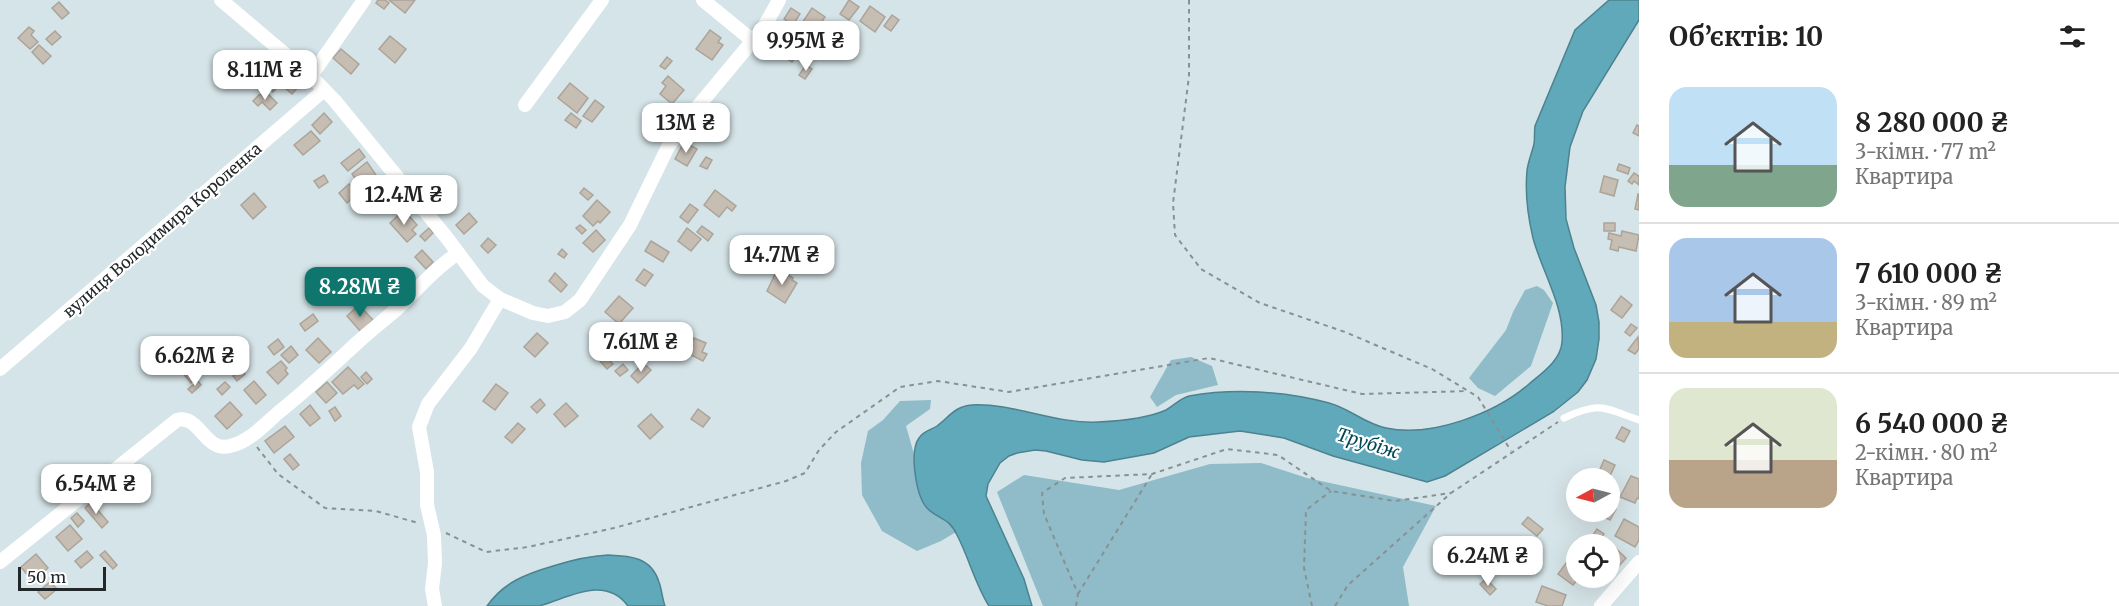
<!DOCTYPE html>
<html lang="uk">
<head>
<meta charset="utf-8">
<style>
  :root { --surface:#fff; --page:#f6f6f6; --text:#222; --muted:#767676; --line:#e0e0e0; --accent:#0f766e }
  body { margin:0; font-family:Merriweather,serif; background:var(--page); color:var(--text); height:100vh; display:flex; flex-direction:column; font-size:22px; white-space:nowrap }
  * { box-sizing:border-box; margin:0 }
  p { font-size:20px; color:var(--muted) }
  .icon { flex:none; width:33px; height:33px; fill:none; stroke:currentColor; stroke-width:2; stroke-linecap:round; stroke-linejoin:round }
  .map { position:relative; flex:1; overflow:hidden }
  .details { display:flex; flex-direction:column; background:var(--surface); width:480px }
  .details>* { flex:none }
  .needle { width:39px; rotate:263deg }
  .fabs { position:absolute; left:1566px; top:468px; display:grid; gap:12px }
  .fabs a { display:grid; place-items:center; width:54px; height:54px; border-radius:50%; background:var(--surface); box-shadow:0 6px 24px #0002; font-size:30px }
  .scale { position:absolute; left:18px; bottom:15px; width:88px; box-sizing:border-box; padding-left:6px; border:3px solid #222729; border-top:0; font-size:16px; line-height:21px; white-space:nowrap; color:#222729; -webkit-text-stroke:4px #fff; paint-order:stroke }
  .price { position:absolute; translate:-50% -51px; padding:0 14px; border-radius:12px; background:#fff; color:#222; font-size:20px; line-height:39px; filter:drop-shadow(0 2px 3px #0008) }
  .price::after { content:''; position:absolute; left:50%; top:36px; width:18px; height:14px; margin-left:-9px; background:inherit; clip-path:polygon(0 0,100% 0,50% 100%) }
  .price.current { background:var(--accent); color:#fff }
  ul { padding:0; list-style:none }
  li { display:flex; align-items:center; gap:18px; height:150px; padding:0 30px }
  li+li { border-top:2px solid var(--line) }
  li span { display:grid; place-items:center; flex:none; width:168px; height:120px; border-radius:18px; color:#555 }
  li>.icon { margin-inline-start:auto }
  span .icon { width:72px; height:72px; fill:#fffc; stroke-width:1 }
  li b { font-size:26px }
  h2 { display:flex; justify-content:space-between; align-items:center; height:72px; padding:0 30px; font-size:26px }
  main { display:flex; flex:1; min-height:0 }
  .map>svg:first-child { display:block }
  .green { fill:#8fbcc8 }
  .water { fill:#5fa9bb; stroke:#4d828f; stroke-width:1.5 }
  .building { fill:#c6bdb3; stroke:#aca399; stroke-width:1.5 }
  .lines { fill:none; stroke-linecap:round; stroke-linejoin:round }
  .path { stroke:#879194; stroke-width:2; stroke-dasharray:4.5 4.5; stroke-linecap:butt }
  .service { stroke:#fff; stroke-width:7 }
  .minor { stroke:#fff; stroke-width:14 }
  .labels { text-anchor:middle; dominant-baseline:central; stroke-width:4.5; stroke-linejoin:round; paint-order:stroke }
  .street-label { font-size:16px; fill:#222729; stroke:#fff }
  .water-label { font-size:18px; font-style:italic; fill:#014754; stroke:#fff }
</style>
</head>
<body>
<main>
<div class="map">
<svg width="1639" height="606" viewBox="0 0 1639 606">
  <rect width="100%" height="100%" fill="#d5e4e8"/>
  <g class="green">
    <path d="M 1537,286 L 1544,290 L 1553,303 L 1531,366 L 1495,396 L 1478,388 L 1469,378 L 1506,330 L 1513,312 L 1525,290 Z"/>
    <path d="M 1191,357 L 1212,366 L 1218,385 L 1176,395 L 1157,407 L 1150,397 L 1171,360 Z"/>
    <path d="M 931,400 L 930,409 L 906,426 L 914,454 L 917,482 L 922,499 L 926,507 L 947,520 L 956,532 L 941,541 L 917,551 L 882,531 L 862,495 L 861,463 L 868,431 L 883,420 L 900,401 Z"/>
    <path d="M 1261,463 L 1307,478 L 1436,506 L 1403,567 L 1409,606 L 1043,606 L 997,492 L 1024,475 L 1119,490 L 1210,464 Z"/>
  </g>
  <g class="water">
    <path d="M 1609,0 L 1639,0 L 1639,20 L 1583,111 L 1570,147 L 1565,187 L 1566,219 L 1574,248 L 1596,305 L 1599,322 L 1599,339 L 1596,359 L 1587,380 L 1578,392 L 1553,412 L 1445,476 L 1427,482 L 1333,456 L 1284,438 L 1240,431 L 1189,437 L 1154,453 L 1104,462 L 1082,460 L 1046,451 L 1035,450 L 1017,453 L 1009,456 L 1000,463 L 988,484 L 986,496 L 1024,579 L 1032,606 L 989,606 C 975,584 969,558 957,535 C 949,517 937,519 927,508 C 916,496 909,452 919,438 C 923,431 931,430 937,426 C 949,417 955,406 972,405 C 1014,403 1055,424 1098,422 C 1120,421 1146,419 1166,410 C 1175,405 1179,399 1189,396 C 1233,388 1285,391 1329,403 C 1349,408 1365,424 1386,428 C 1431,438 1496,413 1529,384 C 1542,373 1561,360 1562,342 C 1565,307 1542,272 1533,238 C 1528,217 1525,192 1527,171 C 1528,161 1532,153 1534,144 C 1535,138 1534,132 1535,126 L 1575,30 Z"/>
    <path d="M 608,555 C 631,556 651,557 659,582 C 662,590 662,598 665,606 L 628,606 C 604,574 567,599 539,606 C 524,606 503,606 487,606 C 504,582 526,574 553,566 C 572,560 588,556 608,555 Z"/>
  </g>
  <g class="building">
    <path d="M 378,0 L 385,0 L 389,3 L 384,9 L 376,3 Z"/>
    <path d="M 389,0 L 415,0 L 405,13 Z"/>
    <path d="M 849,0 L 859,7 L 849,20 L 840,14 Z"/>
    <path d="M 59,2 L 69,13 L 62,19 L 52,8 Z"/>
    <path d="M 870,6 L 885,17 L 875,32 L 860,21 Z"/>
    <path d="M 791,8 L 800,14 L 793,25 L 784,19 Z"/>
    <path d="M 812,8 L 825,17 L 813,35 L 800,26 Z"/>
    <path d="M 892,15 L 899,20 L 891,31 L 884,26 Z"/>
    <path d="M 29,27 L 34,31 L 31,35 L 38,42 L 30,49 L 18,38 Z"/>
    <path d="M 710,30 L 721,38 L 718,42 L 723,45 L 712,60 L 696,49 Z"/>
    <path d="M 55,31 L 61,37 L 52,45 L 46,39 Z"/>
    <path d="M 390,36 L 406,49 L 395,63 L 379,49 Z"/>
    <path d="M 831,38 L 838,44 L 832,53 L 824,48 Z"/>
    <path d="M 790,40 L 802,48 L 792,62 L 780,54 Z"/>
    <path d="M 39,45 L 51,56 L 43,64 L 32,52 Z"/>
    <path d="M 341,49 L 359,64 L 351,74 L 333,58 Z"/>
    <path d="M 667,57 L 672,61 L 665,69 L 660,66 Z"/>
    <path d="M 270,62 L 286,78 L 273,92 L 254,74 L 262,66 L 264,68 Z"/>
    <path d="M 806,65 L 812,69 L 805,79 L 799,75 Z"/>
    <path d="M 668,76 L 684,90 L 672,104 L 660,94 L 666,86 L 662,83 Z"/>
    <path d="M 296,77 L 302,83 L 292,94 L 285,88 Z"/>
    <path d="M 570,83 L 588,98 L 577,113 L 558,98 Z"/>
    <path d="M 268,94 L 277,103 L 270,110 L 262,102 L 258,106 L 253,101 L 259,95 Z"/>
    <path d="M 595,100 L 604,107 L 592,122 L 583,116 Z"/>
    <path d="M 324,113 L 332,122 L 320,134 L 312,125 Z"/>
    <path d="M 571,113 L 581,121 L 576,128 L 565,120 Z"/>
    <path d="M 1637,125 L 1639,126 L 1639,136 L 1633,133 Z"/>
    <path d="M 311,131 L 320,141 L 303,155 L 294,145 Z"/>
    <path d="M 684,142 L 697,149 L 687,166 L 675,159 Z"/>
    <path d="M 359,149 L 365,157 L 348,171 L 341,163 Z"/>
    <path d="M 706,157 L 712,160 L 707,169 L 700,166 Z"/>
    <path d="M 367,162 L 376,175 L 361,187 L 352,174 Z"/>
    <path d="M 1619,164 L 1630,168 L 1628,174 L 1617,170 Z"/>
    <path d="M 1634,173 L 1639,176 L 1639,185 L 1634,181 L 1632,184 L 1628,181 Z"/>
    <path d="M 324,175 L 328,182 L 319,188 L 314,181 Z"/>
    <path d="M 1604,176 L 1618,180 L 1614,196 L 1600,192 Z"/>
    <path d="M 349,184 L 358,193 L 347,203 L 339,193 Z"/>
    <path d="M 584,188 L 593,195 L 588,200 L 580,193 Z"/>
    <path d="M 715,190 L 736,206 L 732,211 L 727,207 L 719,217 L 704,205 Z"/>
    <path d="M 254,193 L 266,207 L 253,219 L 241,205 Z"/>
    <path d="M 1638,194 L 1639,194 L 1639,210 L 1635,209 Z"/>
    <path d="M 597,200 L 610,212 L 600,223 L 598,221 L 593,226 L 583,216 Z"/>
    <path d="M 690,204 L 698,210 L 688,223 L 680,217 Z"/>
    <path d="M 404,210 L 417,225 L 412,230 L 416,234 L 407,242 L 390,223 Z"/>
    <path d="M 469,213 L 477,222 L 464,234 L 456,225 Z"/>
    <rect x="1604" y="223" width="11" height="8"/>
    <path d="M 580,225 L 586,230 L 582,234 L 576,228 Z"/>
    <path d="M 702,226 L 713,234 L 708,241 L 697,232 Z"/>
    <path d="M 429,228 L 433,233 L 425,241 L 420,236 Z"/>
    <path d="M 687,228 L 701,239 L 691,251 L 678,241 Z"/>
    <path d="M 596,230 L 605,240 L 593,252 L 583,243 Z"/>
    <path d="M 1622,231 L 1639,235 L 1636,251 L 1619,247 L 1618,251 L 1610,249 L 1612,240 L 1608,239 L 1609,233 L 1621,236 Z"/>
    <path d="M 488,238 L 496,245 L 488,253 L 481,246 Z"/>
    <path d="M 651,241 L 669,252 L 663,262 L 645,251 Z"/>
    <path d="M 562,249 L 567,254 L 564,258 L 558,254 Z"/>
    <path d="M 422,250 L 433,262 L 426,269 L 415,257 Z"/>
    <path d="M 778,268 L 793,278 L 792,280 L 797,283 L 785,303 L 767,291 Z"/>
    <path d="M 644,269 L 653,275 L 645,286 L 636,280 Z"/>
    <path d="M 555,273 L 567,285 L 561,292 L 549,281 Z"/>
    <path d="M 393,280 L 403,293 L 399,296 L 388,284 Z"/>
    <path d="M 373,281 L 380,288 L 365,301 L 359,294 Z"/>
    <path d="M 619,296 L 633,308 L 619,324 L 605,312 Z"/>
    <path d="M 1621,296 L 1632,305 L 1622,318 L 1611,310 Z"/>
    <path d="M 359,305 L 373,320 L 361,332 L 347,316 Z"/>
    <path d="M 313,314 L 318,321 L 305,331 L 300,324 Z"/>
    <path d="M 1631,324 L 1637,328 L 1630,336 L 1625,332 Z"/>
    <path d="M 537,333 L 548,343 L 535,357 L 524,347 Z"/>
    <path d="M 1638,337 L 1639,349 L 1635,354 L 1628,350 Z"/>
    <path d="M 318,338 L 331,352 L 319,363 L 306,350 Z"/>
    <path d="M 694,338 L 706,343 L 702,352 L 707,354 L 703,361 L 687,353 Z"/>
    <path d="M 278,339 L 284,347 L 274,355 L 268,347 Z"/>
    <path d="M 602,345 L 613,358 L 610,361 L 613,364 L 607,369 L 593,353 Z"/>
    <path d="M 291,346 L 298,355 L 289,363 L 281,355 Z"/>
    <path d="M 241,349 L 245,354 L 223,373 L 218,367 Z"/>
    <path d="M 281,361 L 287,368 L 285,370 L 288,374 L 278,384 L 267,372 Z"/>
    <path d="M 643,363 L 651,370 L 638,383 L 631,376 Z"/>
    <path d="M 623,364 L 628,370 L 620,376 L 615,371 Z"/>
    <path d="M 186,367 L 196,378 L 191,383 L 181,371 Z"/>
    <path d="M 348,367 L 364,384 L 358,389 L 354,385 L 343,394 L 332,382 Z"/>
    <path d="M 240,369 L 245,374 L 237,381 L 233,376 Z"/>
    <path d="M 366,372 L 372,379 L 367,384 L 361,377 Z"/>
    <path d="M 198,381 L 201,385 L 192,393 L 188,389 Z"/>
    <path d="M 254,381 L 266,395 L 256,404 L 244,390 Z"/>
    <path d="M 225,382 L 230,387 L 222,395 L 217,389 Z"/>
    <path d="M 327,382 L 337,393 L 326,403 L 316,392 Z"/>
    <path d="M 496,384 L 508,393 L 495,410 L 483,401 Z"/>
    <path d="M 540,399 L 545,405 L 537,413 L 531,407 Z"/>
    <path d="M 230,402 L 242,415 L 227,429 L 215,416 Z"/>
    <path d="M 566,403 L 578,416 L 565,427 L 554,414 Z"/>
    <path d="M 310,405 L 320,418 L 310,426 L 300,414 Z"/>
    <path d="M 335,407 L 341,416 L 335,421 L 329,411 Z"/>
    <path d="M 698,409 L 710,418 L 703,427 L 691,419 Z"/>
    <path d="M 651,414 L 663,427 L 650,439 L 638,426 Z"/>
    <path d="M 518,423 L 525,429 L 512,443 L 505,437 Z"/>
    <path d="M 285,426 L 294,437 L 274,453 L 265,441 Z"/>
    <path d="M 1622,427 L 1630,431 L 1624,442 L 1616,438 Z"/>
    <path d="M 290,454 L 299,465 L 293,470 L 284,459 Z"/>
    <path d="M 1604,460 L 1615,465 L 1609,478 L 1597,476 Z"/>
    <path d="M 1631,476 L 1639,479 L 1639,499 L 1637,498 L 1635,503 L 1620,497 Z"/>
    <path d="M 91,502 L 108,522 L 102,528 L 85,508 Z"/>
    <path d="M 1610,506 L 1616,509 L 1610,520 L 1593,512 L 1610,512 Z"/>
    <path d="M 77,513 L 84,521 L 78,527 L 71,518 Z"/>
    <path d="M 1528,517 L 1543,529 L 1537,536 L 1522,524 Z"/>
    <path d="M 1624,519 L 1639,527 L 1639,540 L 1635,547 L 1615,536 Z"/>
    <path d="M 70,525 L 82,539 L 68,551 L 56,537 Z"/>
    <path d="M 1597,529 L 1604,534 L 1597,544 L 1591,544 L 1588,542 Z"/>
    <path d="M 1611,544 L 1626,558 L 1613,573 L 1610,570 L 1610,546 Z"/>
    <path d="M 87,551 L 93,558 L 81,568 L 75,561 Z"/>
    <path d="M 105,551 L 117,565 L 113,569 L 100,555 Z"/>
    <path d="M 36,554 L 48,568 L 33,582 L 21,567 Z"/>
    <path d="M 1569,559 L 1576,564 L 1576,578 L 1579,578 L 1573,585 L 1558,574 Z"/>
    <path d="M 1486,579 L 1496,589 L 1490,595 L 1480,584 Z"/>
    <path d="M 50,582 L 57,589 L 45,599 L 38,592 Z"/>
    <path d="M 1542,586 L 1566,595 L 1562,606 L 1548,606 L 1536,602 Z"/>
  </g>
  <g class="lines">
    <g class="path">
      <path d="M 1189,0 L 1189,76 L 1173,203 L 1175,235 L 1201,269 L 1260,303 L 1345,332 L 1432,369 L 1478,397 L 1511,451"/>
      <path d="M 257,447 L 278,474 L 325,508 L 376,511 L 418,523"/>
      <path d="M 446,533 L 486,552 L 528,547 L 614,528 L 786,481 L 805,473 L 819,450 L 836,432 L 900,387 L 938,381 L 1009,392 L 1209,358 L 1362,394 L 1468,391"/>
      <path d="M 1078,594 L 1152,474"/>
      <path d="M 1076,606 L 1078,594 L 1044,514 L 1042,493 L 1065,478 L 1152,474 L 1227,449 L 1278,455 L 1331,491 L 1395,501 L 1451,493"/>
      <path d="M 1312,606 L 1304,568 L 1306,510 L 1331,491"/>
      <path d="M 1335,606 L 1348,585 L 1451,493 L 1558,422"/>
    </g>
    <path class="service" d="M 1564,418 C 1601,401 1604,408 1639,420"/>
    <g class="minor">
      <path d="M 221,0 L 311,76 L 335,101 L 447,238 L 483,286 L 500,299 L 471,348 L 428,404 L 419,427 L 427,472 L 427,505 L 434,535 L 435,563 L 432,589 L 435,606"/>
      <path d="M 703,0 L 753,41"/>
      <path d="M 311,76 L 364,0"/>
      <path d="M 525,105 L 602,0"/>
      <path d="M 500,299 L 533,313 L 548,316 L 565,312 L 580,300 L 630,225 L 668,147 L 690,116 L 764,27 L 779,0"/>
      <path d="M 0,369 L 324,90"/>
      <path d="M 0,562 L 177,420 C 200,414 205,453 230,446 C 249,442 265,424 279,412 C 307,390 332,366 358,342 C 372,329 387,318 400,306 C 419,287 436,268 458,253"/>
      <path d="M 1601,606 L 1639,562"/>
    </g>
  </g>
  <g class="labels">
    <g class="street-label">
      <text transform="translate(162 230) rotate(-41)">вулиця Володимира Короленка</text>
    </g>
    <g class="water-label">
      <text transform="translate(1368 443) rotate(17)">Трубіж</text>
    </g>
  </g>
</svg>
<div class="fabs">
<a><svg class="needle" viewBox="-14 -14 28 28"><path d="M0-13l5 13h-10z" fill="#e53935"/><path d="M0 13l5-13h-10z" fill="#767676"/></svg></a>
<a><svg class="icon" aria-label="locate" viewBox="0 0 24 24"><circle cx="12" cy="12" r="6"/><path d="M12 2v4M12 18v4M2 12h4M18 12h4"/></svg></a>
</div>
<div class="scale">50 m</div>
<b class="price" style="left:806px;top:72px">9.95M ₴</b>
<b class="price" style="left:265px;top:101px">8.11M ₴</b>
<b class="price" style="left:686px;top:154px">13M ₴</b>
<b class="price" style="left:404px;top:226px">12.4M ₴</b>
<b class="price" style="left:782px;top:286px">14.7M ₴</b>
<b class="price current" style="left:360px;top:318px">8.28M ₴</b>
<b class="price" style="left:641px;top:373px">7.61M ₴</b>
<b class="price" style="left:195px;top:387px">6.62M ₴</b>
<b class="price" style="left:96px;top:515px">6.54M ₴</b>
<b class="price" style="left:1488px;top:587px">6.24M ₴</b>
</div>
<section class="details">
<h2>Об’єктів: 10<svg class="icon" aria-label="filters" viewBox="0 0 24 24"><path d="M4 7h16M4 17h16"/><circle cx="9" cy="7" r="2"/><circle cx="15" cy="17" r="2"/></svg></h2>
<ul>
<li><span style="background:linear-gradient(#bfe0f5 65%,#7fa58c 0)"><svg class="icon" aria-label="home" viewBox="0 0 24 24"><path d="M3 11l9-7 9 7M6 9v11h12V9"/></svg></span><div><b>8 280 000 ₴</b><p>3-кімн. · 77 m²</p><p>Квартира</p></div></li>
<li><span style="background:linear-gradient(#a9c7e8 70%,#c2b280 0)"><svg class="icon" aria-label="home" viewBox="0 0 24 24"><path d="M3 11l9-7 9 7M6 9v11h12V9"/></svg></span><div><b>7 610 000 ₴</b><p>3-кімн. · 89 m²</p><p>Квартира</p></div></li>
<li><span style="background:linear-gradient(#dfe7d0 60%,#b9a48a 0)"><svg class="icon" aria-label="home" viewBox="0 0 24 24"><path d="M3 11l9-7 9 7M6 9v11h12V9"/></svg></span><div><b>6 540 000 ₴</b><p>2-кімн. · 80 m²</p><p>Квартира</p></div></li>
</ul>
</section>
</main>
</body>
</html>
